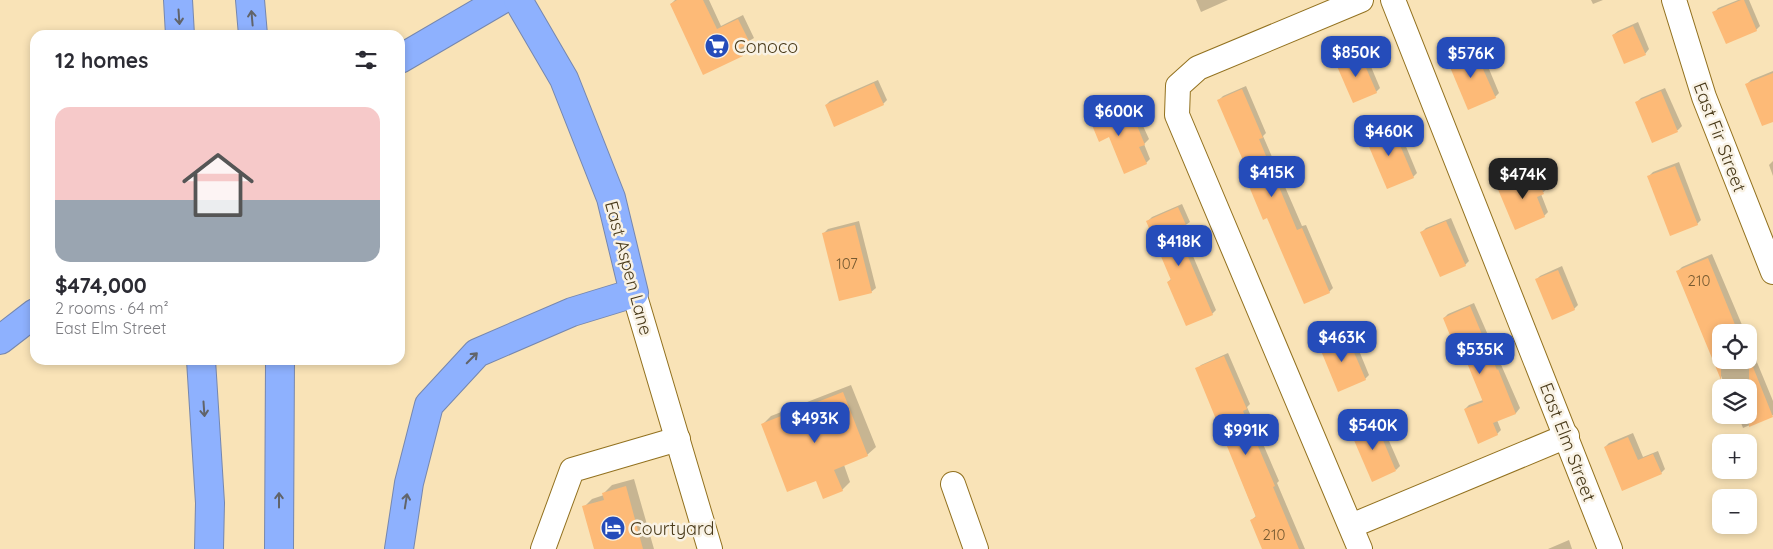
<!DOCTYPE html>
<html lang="en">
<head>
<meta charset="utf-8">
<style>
  :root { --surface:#fff; --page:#f7f7f7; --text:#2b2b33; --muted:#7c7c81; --line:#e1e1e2; --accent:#254cba }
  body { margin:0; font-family:Quicksand,sans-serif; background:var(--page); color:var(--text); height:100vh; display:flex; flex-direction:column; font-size:19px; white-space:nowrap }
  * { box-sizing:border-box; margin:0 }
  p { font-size:16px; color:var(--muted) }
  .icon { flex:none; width:28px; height:28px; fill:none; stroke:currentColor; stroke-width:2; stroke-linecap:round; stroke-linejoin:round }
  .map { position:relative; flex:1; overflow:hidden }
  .sheet { position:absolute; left:30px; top:30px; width:375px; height:335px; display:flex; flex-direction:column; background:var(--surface); border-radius:15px; box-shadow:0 2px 8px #0003 }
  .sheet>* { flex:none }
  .tools { position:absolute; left:1712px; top:324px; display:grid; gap:10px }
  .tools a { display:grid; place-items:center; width:45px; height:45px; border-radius:10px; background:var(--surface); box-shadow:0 2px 8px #0003; font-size:25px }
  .price { position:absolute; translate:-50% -42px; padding:0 11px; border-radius:10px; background:var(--accent); color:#fff; font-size:16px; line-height:32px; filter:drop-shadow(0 1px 2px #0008) }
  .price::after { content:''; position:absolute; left:50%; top:30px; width:15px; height:11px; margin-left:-8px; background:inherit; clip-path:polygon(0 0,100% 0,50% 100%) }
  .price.current { background:#222; color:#fff }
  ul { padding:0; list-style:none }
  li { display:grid; align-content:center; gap:10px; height:265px; padding:0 25px }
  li+li { border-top:1px solid var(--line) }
  li span { display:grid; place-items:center; height:155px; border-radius:15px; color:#555 }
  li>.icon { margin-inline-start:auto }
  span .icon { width:90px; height:90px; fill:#fffc; stroke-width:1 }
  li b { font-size:21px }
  h2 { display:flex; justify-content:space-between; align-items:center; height:60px; padding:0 25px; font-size:21px }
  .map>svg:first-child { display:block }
  .shadow { fill:#0003 }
  .building { fill:#fdba77 }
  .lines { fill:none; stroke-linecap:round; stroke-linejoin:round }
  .minor-casing { stroke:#92711f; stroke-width:26 }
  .highway-casing { stroke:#7687ae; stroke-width:30 }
  .minor { stroke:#fff; stroke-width:24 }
  .highway { stroke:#8eb1fe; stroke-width:28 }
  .oneway { stroke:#61646a }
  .labels { text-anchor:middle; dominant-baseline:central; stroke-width:5; stroke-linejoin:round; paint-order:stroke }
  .number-label { font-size:15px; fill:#765a31 }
  .poi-label { font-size:18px; fill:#493a1a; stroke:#f9f2e4; text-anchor:start }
  .street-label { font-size:18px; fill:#493a1a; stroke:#f9f2e4 }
</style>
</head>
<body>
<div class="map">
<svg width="1773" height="549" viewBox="0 0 1773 549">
  <rect width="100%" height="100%" fill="#f9e3b7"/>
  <g class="shadow">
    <path d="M 675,0 L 709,0 L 721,26 L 743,15 L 754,38 L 744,44 L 747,50 L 743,55 L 703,73 L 671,4 Z"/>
    <path d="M 1196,0 L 1228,0 L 1201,12 Z"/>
    <path d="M 1591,0 L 1603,0 L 1593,4 Z"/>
    <path d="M 1738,0 L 1749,0 L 1760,26 L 1756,30 L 1714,13 L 1718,8 Z"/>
    <path d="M 1638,22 L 1649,49 L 1645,54 L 1613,35 L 1618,31 Z"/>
    <path d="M 1479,45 L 1499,93 L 1495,97 L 1448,61 L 1452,57 Z"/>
    <path d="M 1364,50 L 1380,88 L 1376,92 L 1337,64 L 1342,60 Z"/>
    <path d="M 1773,71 L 1773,121 L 1746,85 L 1751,80 Z"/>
    <path d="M 878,80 L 887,100 L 883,104 L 826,105 L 830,101 Z"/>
    <path d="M 1246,86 L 1266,133 L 1263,136 L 1302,226 L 1306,225 L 1333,288 L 1329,292 L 1268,217 L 1242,168 L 1246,164 L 1219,100 L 1223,96 Z"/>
    <path d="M 1665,88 L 1682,126 L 1678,130 L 1653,141 L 1637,102 L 1641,98 Z"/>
    <path d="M 1113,100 L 1123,122 L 1138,115 L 1149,139 L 1144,144 L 1150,159 L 1146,163 L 1110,136 L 1088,113 L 1092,109 Z"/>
    <path d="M 1395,120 L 1417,173 L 1413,177 L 1366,135 L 1370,131 Z"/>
    <path d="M 1773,161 L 1773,176 L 1769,165 Z"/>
    <path d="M 1679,162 L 1701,220 L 1697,224 L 1649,176 L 1653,172 Z"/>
    <path d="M 1538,168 L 1547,189 L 1541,194 L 1548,212 L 1544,216 L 1498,187 L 1502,183 Z"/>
    <path d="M 1182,204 L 1190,222 L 1181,228 L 1216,310 L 1212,314 L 1168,282 L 1172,278 L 1148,221 L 1152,217 Z"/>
    <path d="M 1451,218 L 1469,261 L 1465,265 L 1422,232 L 1426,228 Z"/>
    <path d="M 859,221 L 876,288 L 871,292 L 824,233 L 828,229 Z"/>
    <path d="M 1712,254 L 1745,332 L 1721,332 L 1721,360 L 1749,360 L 1749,343 L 1773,401 L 1773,415 L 1743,428 L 1738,415 L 1749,415 L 1749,388 L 1726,388 L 1678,271 L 1682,267 Z"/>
    <path d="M 1562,266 L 1578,305 L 1574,309 L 1536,280 L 1540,276 Z"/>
    <path d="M 1474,303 L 1520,408 L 1516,413 L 1497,420 L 1501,430 L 1497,434 L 1465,409 L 1469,405 L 1483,400 L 1465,356 L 1444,318 L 1448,314 Z"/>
    <path d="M 1351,331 L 1369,375 L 1365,379 L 1320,346 L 1325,342 Z"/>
    <path d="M 1228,353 L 1250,404 L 1247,407 L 1279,481 L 1277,483 L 1305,549 L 1264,549 L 1252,520 L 1256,516 L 1197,369 L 1201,365 Z"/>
    <path d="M 851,385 L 876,447 L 867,455 L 844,465 L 850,482 L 842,490 L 817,479 L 762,425 L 771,416 Z"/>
    <path d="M 1379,418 L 1400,466 L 1396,470 L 1352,432 L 1356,428 Z"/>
    <path d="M 1633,433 L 1643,457 L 1658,451 L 1665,469 L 1661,473 L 1605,447 L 1609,443 Z"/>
    <path d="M 634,479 L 654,549 L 595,549 L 584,507 L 592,499 L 604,495 L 604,493 L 612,485 Z"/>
    <path d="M 1569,540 L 1572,549 L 1548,549 Z"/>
  </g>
  <g class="building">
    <path d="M 677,0 L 703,0 L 717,29 L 738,19 L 750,43 L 740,48 L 743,56 L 703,75 L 670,4 Z"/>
    <path d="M 1741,0 L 1744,0 L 1757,31 L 1726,44 L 1712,12 Z"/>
    <path d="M 1633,26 L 1646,55 L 1624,64 L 1612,35 Z"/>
    <path d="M 1474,49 L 1496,98 L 1468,110 L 1447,60 Z"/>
    <path d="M 1360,54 L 1377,93 L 1353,103 L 1336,64 Z"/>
    <path d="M 1773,73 L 1773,122 L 1762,126 L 1745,84 Z"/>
    <path d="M 874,83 L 884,105 L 834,127 L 825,105 Z"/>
    <path d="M 1242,89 L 1263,138 L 1259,139 L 1297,230 L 1302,228 L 1330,293 L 1304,304 L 1267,218 L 1263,220 L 1241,167 L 1245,165 L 1217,100 Z"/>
    <path d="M 1661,91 L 1678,132 L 1652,143 L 1635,102 Z"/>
    <path d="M 1109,103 L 1119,125 L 1134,118 L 1145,145 L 1139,147 L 1147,164 L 1124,174 L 1109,137 L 1099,142 L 1087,113 Z"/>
    <path d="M 1391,124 L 1414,178 L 1387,189 L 1364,135 Z"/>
    <path d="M 1675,166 L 1698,225 L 1670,236 L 1647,176 Z"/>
    <path d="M 1534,171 L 1544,194 L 1537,197 L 1545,217 L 1515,230 L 1497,187 Z"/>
    <path d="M 1178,207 L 1187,227 L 1177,231 L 1213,315 L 1186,326 L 1167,282 L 1171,280 L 1146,221 Z"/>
    <path d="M 1446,221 L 1466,266 L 1440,277 L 1420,232 Z"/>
    <path d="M 855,225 L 872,293 L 839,301 L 822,233 Z"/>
    <path d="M 1708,258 L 1738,332 L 1721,332 L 1721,380 L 1676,271 Z"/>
    <path d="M 1558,270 L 1575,310 L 1552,320 L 1535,279 Z"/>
    <path d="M 1470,306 L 1497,370 L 1498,369 L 1516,414 L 1493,423 L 1498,435 L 1478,444 L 1464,409 L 1483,402 L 1465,358 L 1460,360 L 1443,318 Z"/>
    <path d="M 1346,334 L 1366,380 L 1338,392 L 1319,346 Z"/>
    <path d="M 1224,356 L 1247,409 L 1243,411 L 1275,486 L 1273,487 L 1299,549 L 1262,549 L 1250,520 L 1256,517 L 1195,368 Z"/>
    <path d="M 1749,357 L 1773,417 L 1749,427 Z"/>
    <path d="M 843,392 L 868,456 L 834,470 L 843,491 L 823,499 L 816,481 L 787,492 L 761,424 Z"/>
    <path d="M 1375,421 L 1396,471 L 1372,482 L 1350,431 Z"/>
    <path d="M 1628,437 L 1638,460 L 1653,454 L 1662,474 L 1622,491 L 1604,447 Z"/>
    <path d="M 626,486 L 643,549 L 594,549 L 582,506 L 604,500 L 602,493 Z"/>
  </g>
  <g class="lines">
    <defs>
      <g id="minor">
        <path d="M 1393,0 L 1610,549"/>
        <path d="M 1674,0 L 1704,97 L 1773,272"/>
        <path d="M 634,293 L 710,549"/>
        <path d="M 953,484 L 976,549"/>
        <path d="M 1351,526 L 1567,436"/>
        <path d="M 543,549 L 572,470 L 678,439"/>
        <path d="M 1360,549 L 1177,115 L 1178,86 L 1198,68 L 1361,0"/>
      </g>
      <g id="highway">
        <path d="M 178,0 L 180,35"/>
        <path d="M 250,0 L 253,35"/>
        <path d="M 400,59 L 501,0"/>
        <path d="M 0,340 L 35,313"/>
        <path d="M 201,360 L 210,503 L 209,549"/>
        <path d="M 279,549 L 280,360"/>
        <path d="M 399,549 L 409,483 L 429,405 L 477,353 L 572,312 L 634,293 L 611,198 L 564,79 L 518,0"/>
      </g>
    </defs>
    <use href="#minor" class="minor-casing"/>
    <use href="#highway" class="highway-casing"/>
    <use href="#minor" class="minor"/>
    <use href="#highway" class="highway"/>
  </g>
  <defs><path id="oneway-shaft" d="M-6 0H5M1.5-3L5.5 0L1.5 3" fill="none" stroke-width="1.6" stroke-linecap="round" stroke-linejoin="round" transform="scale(1.25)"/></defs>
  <g class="oneway">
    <use href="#oneway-shaft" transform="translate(179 17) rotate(86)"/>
    <use href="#oneway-shaft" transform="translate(252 18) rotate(-95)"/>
    <use href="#oneway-shaft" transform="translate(472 358) rotate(-45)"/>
    <use href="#oneway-shaft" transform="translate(204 409) rotate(86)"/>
    <use href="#oneway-shaft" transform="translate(279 500) rotate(-90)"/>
    <use href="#oneway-shaft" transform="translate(406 501) rotate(-81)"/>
  </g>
  <defs>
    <symbol id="supermarket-disc" viewBox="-11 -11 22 22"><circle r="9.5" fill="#254cba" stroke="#f9f2e4"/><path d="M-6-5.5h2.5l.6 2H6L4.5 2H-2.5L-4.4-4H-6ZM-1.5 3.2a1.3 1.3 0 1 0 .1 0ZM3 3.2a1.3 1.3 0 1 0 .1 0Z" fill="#fff"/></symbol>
    <symbol id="hotel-disc" viewBox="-11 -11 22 22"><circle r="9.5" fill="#254cba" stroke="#f9f2e4"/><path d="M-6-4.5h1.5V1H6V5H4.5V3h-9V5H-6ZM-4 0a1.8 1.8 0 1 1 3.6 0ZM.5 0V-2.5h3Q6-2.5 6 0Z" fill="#fff"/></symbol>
  </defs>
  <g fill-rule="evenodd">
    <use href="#supermarket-disc" x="703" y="32" width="28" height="28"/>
    <use href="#hotel-disc" x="599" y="514" width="28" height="28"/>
  </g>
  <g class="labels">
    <g class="number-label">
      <text x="847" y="263">107</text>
      <text x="1699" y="280">210</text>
      <text x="1274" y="534">210</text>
    </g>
    <g class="poi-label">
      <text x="734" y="46">Conoco</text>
      <text x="630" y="528">Courtyard</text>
    </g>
    <g class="street-label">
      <text transform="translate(1720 137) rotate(69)">East Fir Street</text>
      <text transform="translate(629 268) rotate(75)">East Aspen Lane</text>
      <text transform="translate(1568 442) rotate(69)">East Elm Street</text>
    </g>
  </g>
</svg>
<div class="tools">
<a><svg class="icon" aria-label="locate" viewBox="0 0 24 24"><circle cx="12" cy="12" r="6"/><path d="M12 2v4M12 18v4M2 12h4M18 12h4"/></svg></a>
<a><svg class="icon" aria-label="layers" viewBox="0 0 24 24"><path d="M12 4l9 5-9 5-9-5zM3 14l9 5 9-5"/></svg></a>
<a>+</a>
<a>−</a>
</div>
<b class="price" style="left:1356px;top:78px">$850K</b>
<b class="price" style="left:1471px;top:79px">$576K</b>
<b class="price" style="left:1119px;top:137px">$600K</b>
<b class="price" style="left:1389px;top:157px">$460K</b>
<b class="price" style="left:1272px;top:198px">$415K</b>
<b class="price current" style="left:1523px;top:200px">$474K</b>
<b class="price" style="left:1179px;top:267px">$418K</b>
<b class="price" style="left:1342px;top:363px">$463K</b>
<b class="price" style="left:1480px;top:375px">$535K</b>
<b class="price" style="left:815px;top:444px">$493K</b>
<b class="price" style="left:1373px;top:451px">$540K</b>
<b class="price" style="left:1246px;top:456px">$991K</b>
<section class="sheet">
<h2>12 homes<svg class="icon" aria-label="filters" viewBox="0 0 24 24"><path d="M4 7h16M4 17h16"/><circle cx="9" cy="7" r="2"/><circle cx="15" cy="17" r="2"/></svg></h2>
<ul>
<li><span style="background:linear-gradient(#f6c9c9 60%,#9aa5b1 0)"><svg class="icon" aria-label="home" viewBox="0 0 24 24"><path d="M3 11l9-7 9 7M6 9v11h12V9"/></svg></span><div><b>$474,000</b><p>2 rooms · 64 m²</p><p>East Elm Street</p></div></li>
</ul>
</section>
</div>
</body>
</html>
